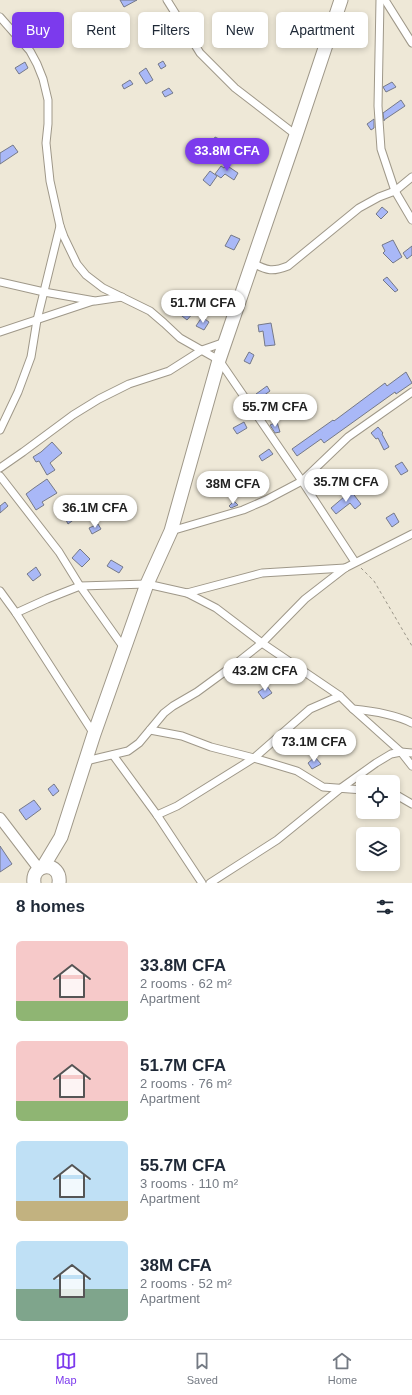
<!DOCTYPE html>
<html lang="en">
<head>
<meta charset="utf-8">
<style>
  :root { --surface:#fff; --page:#f2f2f3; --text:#1f2937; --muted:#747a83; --line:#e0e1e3; --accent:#7c3aed }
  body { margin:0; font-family:Arial,sans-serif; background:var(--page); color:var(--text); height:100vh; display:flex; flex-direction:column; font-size:15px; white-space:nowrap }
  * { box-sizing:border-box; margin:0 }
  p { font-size:13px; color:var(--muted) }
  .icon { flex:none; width:22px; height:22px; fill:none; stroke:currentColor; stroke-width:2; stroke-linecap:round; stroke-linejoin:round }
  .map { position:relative; height:883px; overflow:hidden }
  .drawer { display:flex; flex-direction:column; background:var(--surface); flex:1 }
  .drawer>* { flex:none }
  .top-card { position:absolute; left:12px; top:12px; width:388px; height:36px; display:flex; gap:8px }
  .controls { position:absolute; left:356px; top:775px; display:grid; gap:8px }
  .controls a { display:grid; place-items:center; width:44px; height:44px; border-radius:6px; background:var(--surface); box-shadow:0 2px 6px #0003; font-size:20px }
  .price { position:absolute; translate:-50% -34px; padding:0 9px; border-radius:14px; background:#fff; color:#222; font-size:13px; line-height:26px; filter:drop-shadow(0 1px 2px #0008) }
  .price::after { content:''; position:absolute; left:50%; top:24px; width:12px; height:9px; margin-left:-6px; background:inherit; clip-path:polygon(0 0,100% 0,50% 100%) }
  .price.on { background:var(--accent); color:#fff }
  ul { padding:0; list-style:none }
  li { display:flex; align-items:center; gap:12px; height:100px; padding:0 16px }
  li span { display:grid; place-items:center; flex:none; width:112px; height:80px; border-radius:6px; color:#555 }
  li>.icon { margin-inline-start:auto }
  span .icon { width:48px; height:48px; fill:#fffc; stroke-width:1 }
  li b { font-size:17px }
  h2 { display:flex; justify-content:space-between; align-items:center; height:48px; padding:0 16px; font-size:17px }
  .chip { padding:0 14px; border-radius:6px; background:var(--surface); box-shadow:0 2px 6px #0003; font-size:14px; line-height:36px }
  .chip.on { background:var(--accent); color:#fff }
  .tabs { display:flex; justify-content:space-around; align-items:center; height:56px; border-top:1px solid var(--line); background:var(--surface); font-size:11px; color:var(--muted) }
  .tabs a { display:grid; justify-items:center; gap:2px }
  .tabs .on { color:var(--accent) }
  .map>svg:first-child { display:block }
  .building { fill:#a9b8f7; stroke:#757988 }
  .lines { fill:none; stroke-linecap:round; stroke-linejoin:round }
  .street-casing { stroke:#9f9889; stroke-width:9 }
  .secondary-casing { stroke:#9f9889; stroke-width:12 }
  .highway-casing { stroke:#9f9889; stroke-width:15 }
  .path { stroke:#9a9588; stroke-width:1; stroke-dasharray:3 3; stroke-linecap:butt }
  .street { stroke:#fff; stroke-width:7 }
  .secondary { stroke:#fff; stroke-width:10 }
  .highway { stroke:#fff; stroke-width:13 }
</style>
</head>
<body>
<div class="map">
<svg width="412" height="883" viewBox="0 0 412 883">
  <rect width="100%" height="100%" fill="#eee8d7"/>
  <g class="building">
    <path d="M 120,0 L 137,0 L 124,7 Z"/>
    <path d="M 163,61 L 166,66 L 161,69 L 158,64 Z"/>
    <path d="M 25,62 L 28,68 L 19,74 L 15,68 Z"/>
    <path d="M 146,68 L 153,80 L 146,84 L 139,73 Z"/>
    <path d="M 130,80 L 133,84 L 124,89 L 122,85 Z"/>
    <path d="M 392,82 L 396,87 L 386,92 L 383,87 Z"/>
    <path d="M 169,88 L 173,93 L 165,97 L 162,92 Z"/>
    <path d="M 401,100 L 405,106 L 384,120 L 384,121 L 383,113 Z"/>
    <path d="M 374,119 L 374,128 L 371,130 L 367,124 Z"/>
    <path d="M 215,137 L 227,143 L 223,152 L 211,146 Z"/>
    <path d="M 13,145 L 18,152 L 0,164 L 0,153 Z"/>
    <path d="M 226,165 L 238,173 L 234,180 L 225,174 L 221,178 L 215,174 L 221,166 L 224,168 Z"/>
    <path d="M 210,171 L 217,176 L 210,186 L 203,180 Z"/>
    <path d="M 382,207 L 388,212 L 381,219 L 376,214 Z"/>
    <path d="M 231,235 L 240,239 L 234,250 L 225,246 Z"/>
    <path d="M 393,240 L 402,257 L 393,263 L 383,253 L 385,251 L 382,245 Z"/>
    <path d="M 412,246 L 412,255 L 407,259 L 403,253 Z"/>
    <path d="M 387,277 L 398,290 L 395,292 L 383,280 Z"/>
    <path d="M 184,304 L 194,312 L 187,320 L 177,312 Z"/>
    <path d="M 202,317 L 209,322 L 204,330 L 196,326 Z"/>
    <path d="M 271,323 L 275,345 L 265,346 L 263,331 L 259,332 L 258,325 Z"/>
    <path d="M 249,352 L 254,355 L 250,364 L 244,361 Z"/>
    <path d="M 406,372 L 412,383 L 396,394 L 395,392 L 324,443 L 321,439 L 297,456 L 292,449 L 333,420 L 334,421 L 385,383 L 387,386 Z"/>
    <path d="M 267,386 L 270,391 L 259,399 L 256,394 Z"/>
    <path d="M 244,422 L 247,428 L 237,434 L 233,428 Z"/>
    <path d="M 277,422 L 280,432 L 275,433 L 270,425 Z"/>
    <path d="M 378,427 L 383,433 L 382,434 L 389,447 L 384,450 L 378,438 L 376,439 L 371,433 Z"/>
    <path d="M 52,442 L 62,453 L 50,463 L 55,470 L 47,475 L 39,461 L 36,462 L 33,457 L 41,452 Z"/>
    <path d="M 269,449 L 273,454 L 262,461 L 259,456 Z"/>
    <path d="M 402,462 L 408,471 L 401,475 L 395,466 Z"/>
    <path d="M 47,479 L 57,493 L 42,502 L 44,505 L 36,510 L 26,494 L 34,488 Z"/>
    <path d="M 351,491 L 361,504 L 355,509 L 350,503 L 336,514 L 331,508 Z"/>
    <path d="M 234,501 L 238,505 L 231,508 L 229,506 Z"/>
    <path d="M 5,502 L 8,506 L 0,513 L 0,506 Z"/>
    <path d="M 73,513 L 76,518 L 68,524 L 65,518 Z"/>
    <path d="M 394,513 L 399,522 L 392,527 L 386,518 Z"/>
    <path d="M 98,524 L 101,529 L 92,534 L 89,528 Z"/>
    <path d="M 80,549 L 90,559 L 82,567 L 72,558 Z"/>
    <path d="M 111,560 L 123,567 L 119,573 L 107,566 Z"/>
    <path d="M 36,567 L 41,575 L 33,581 L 27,574 Z"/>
    <path d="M 267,686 L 272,693 L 263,699 L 258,692 Z"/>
    <path d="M 315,757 L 321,764 L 312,769 L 308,763 Z"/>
    <path d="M 54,784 L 59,791 L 53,796 L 48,789 Z"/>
    <path d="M 34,800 L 41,809 L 26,820 L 19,810 Z"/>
    <path d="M 0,846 L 12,864 L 0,872 Z"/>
  </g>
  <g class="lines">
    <defs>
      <g id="street">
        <path d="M 167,0 L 200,53 L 235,88 L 296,135"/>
        <path d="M 380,0 L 378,106 L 381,149 L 395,191 L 412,220"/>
        <path d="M 385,0 L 412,43"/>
        <path d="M 0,17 L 30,51 L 37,64 L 43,79 L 48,100 L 48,124 L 46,143 L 50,181 L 60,226 L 64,237 L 77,264 L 86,275 L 103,288 L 150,311 L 164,323 L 180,338 L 219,360 L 302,481 L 355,562"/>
        <path d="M 253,263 C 267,271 273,272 288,266 L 359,208 L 379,197 L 395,191 L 412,177"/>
        <path d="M 0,282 L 44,292 L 95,301 L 122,297"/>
        <path d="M 0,332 L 93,301"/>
        <path d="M 0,430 L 18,392 L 31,357 L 37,320 L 60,226"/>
        <path d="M 0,468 L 23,452 L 73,415 L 99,399 L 129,384 L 169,371 L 202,350 L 225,342"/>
        <path d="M 0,476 L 59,552 L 80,586 L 124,648"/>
        <path d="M 171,531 L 243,510 L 266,500 L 302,481 L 348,437 L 412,392"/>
        <path d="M 0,591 L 16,613 L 94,734"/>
        <path d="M 187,593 L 216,608 L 262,643 L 340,696 L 353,709 C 374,711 394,714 412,723"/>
        <path d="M 16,613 L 47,599 L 80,586 L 147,584 L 187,593 L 262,573 L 345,568"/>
        <path d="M 353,709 L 401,752 L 412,766"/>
        <path d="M 150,730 L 182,736 L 211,747 L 254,758 L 297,771 L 323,787 L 363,790"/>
        <path d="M 113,755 L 157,815 L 202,883"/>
        <path d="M 86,761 L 128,751 L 139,743 L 164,713 L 173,706 L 197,692 L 238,662 L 262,643 L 305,599 L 345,568 L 412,534"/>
        <path d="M 393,793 L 412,804"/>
        <path d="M 157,815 L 177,806 L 254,758 L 310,709 L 340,696"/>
        <path d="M 210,883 L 277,840 L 341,788 L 376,763 L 391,754 L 401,752 L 412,753"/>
      </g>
      <path id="secondary" d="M 0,818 L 39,869"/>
      <g id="highway">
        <path d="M 43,867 L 61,837 L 94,734 L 147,584 L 171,531 L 219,360 L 296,135 L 341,0"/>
        <path d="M 34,883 C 31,862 62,861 59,883"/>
      </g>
    </defs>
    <use href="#street" class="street-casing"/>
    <use href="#secondary" class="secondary-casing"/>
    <use href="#highway" class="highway-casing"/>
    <path class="path" d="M 361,568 L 374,581 L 412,646"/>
    <use href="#street" class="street"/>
    <use href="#secondary" class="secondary"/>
    <use href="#highway" class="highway"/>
  </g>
</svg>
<div class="controls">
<a><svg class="icon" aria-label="locate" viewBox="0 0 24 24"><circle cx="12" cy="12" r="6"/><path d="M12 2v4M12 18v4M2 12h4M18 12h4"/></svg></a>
<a><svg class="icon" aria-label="layers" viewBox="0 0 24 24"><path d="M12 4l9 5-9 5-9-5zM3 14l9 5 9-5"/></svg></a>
</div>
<b class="price on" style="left:227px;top:172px">33.8M CFA</b>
<b class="price" style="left:203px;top:324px">51.7M CFA</b>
<b class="price" style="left:275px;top:428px">55.7M CFA</b>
<b class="price" style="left:346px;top:503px">35.7M CFA</b>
<b class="price" style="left:233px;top:505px">38M CFA</b>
<b class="price" style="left:95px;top:529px">36.1M CFA</b>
<b class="price" style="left:265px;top:692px">43.2M CFA</b>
<b class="price" style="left:314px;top:763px">73.1M CFA</b>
<div class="top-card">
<a class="chip on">Buy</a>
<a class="chip">Rent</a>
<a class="chip">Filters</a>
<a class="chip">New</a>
<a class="chip">Apartment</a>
</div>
</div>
<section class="drawer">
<h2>8 homes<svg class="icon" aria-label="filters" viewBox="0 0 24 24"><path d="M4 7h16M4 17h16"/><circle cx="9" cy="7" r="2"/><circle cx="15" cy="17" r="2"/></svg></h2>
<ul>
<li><span style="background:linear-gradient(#f6c9c9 75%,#8fb573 0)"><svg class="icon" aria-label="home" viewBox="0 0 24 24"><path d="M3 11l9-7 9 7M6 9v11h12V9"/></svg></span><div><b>33.8M CFA</b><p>2 rooms · 62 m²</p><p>Apartment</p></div></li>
<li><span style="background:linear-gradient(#f6c9c9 75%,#8fb573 0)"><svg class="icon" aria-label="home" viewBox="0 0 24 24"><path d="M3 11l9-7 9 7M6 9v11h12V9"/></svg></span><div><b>51.7M CFA</b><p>2 rooms · 76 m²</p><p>Apartment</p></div></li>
<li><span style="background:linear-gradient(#bfe0f5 75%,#c2b280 0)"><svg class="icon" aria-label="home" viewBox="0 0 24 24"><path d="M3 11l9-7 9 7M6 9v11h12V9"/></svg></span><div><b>55.7M CFA</b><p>3 rooms · 110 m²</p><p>Apartment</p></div></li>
<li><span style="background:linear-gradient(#bfe0f5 60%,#7fa58c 0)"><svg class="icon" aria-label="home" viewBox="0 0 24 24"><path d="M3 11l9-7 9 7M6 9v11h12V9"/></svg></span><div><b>38M CFA</b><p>2 rooms · 52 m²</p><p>Apartment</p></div></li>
</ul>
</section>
<nav class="tabs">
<a class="on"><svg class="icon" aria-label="map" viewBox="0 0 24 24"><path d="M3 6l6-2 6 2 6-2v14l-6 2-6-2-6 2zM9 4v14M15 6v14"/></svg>Map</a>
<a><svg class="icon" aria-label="saved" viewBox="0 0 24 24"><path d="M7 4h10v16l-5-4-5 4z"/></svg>Saved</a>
<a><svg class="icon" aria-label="home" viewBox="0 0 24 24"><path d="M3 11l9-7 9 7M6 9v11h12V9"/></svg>Home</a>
</nav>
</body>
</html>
